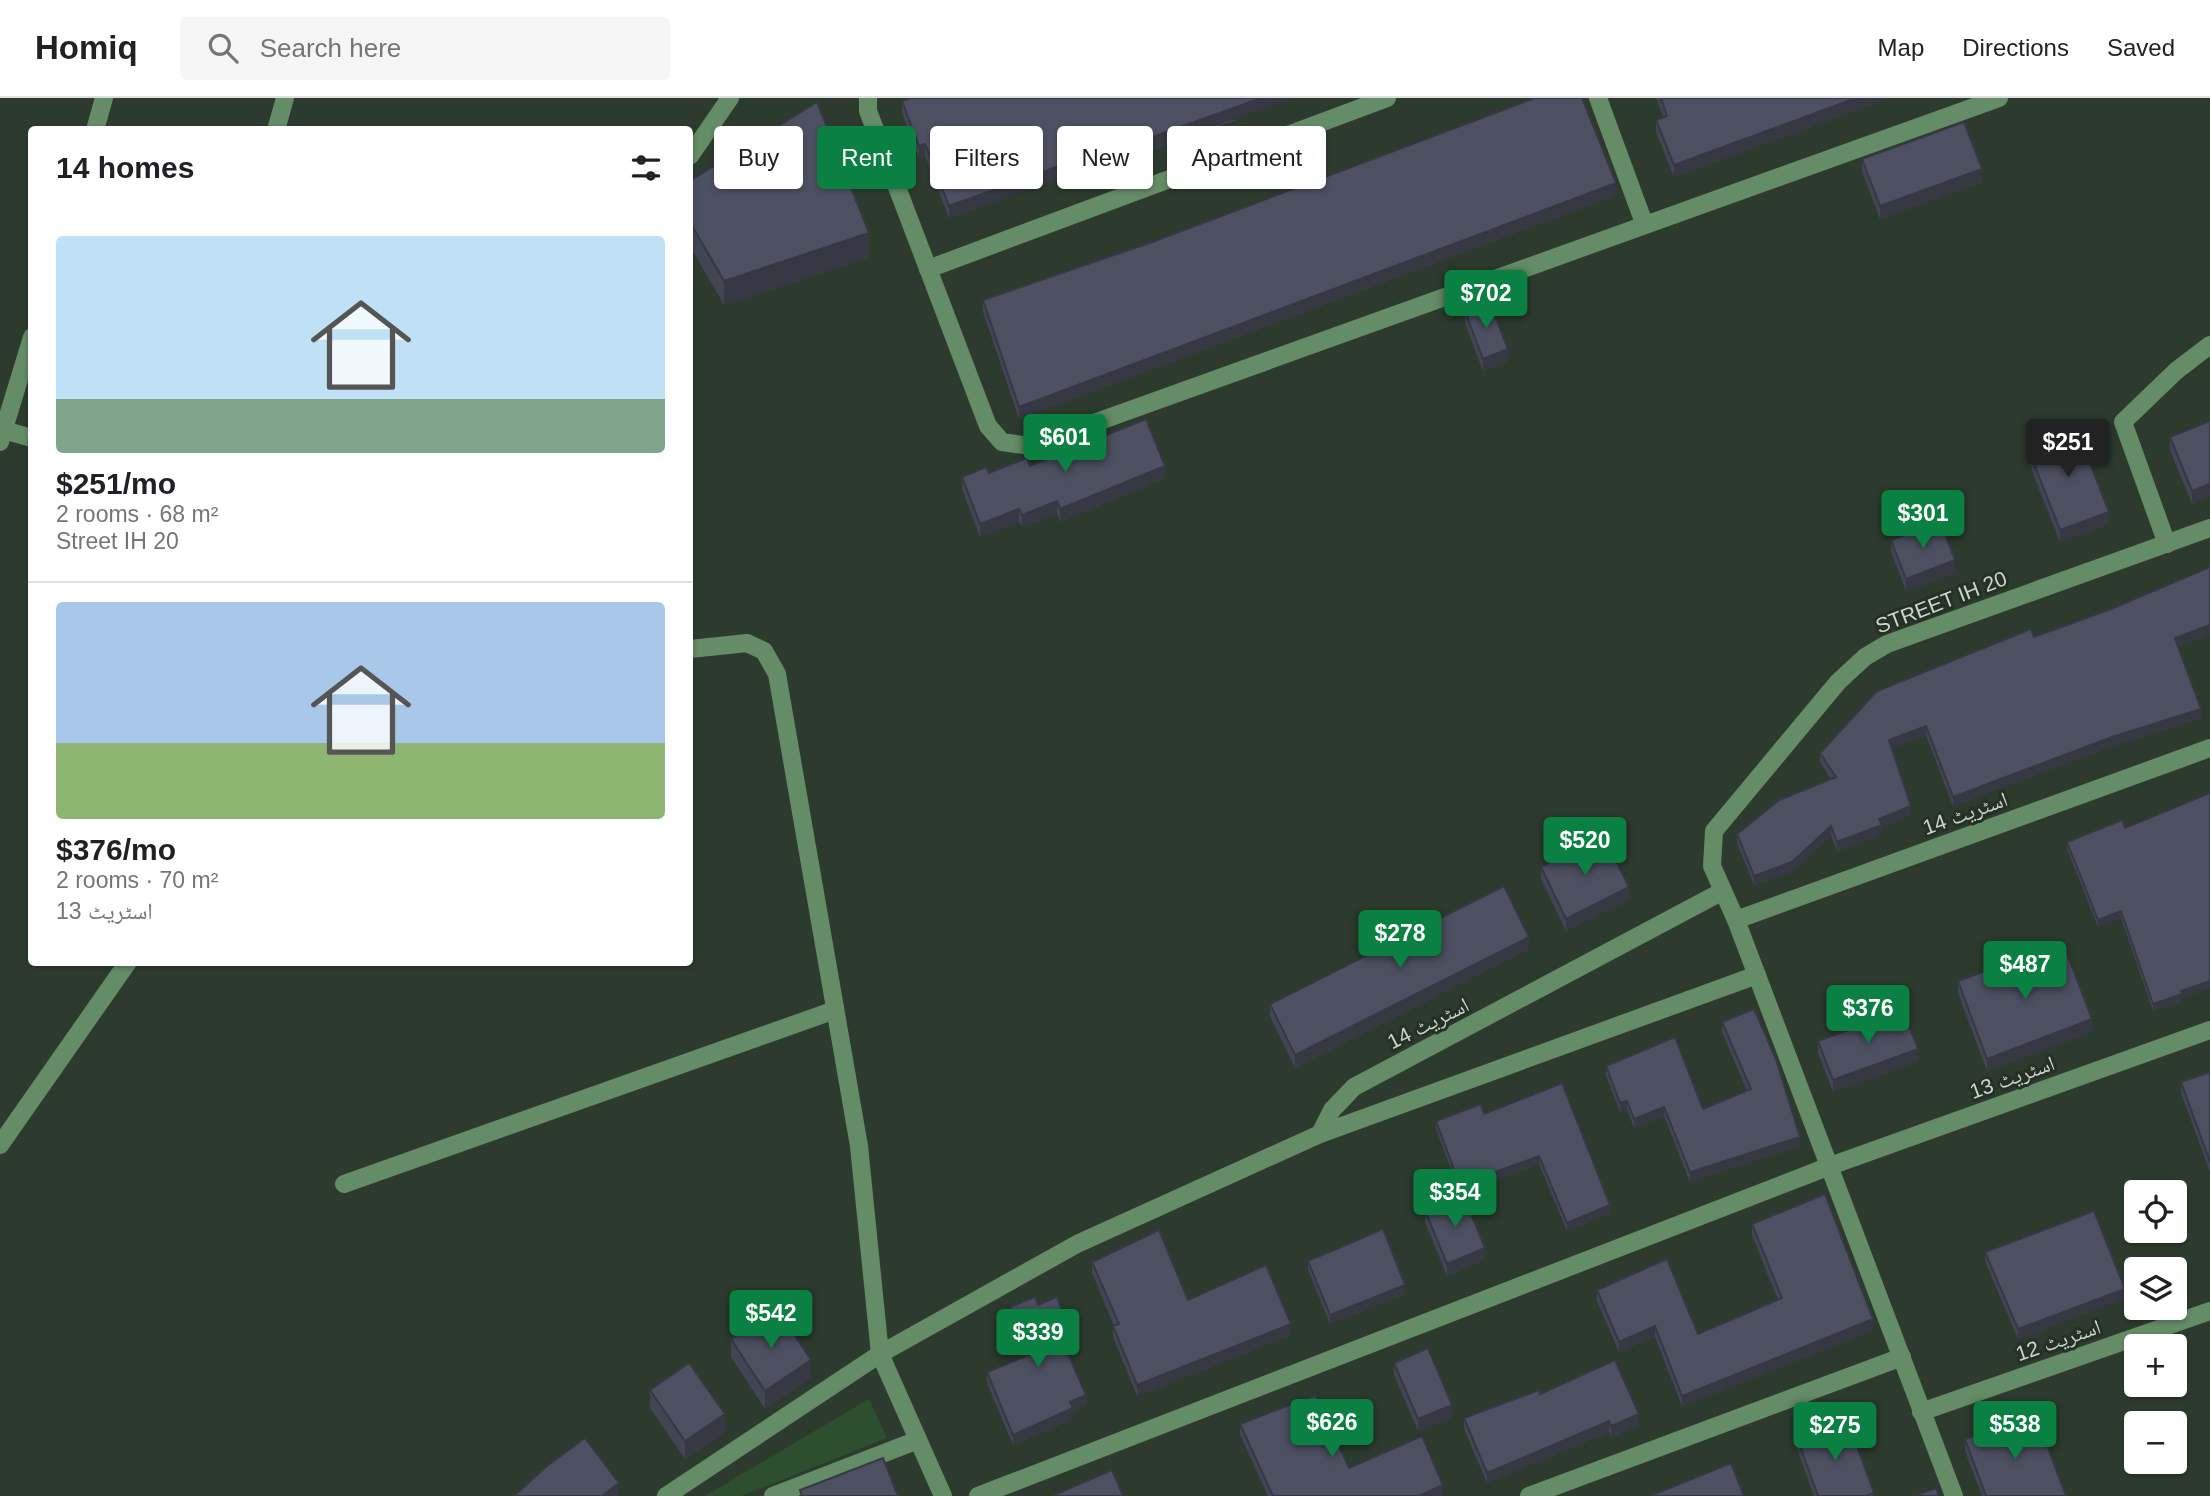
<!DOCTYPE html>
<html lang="en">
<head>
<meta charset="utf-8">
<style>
  :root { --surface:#fff; --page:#f6f6f6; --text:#202124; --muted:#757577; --line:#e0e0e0; --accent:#0b8043 }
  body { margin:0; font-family:Helvetica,"Noto Naskh Arabic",sans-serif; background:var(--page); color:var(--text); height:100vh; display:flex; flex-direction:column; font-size:26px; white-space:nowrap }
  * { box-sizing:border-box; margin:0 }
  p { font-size:23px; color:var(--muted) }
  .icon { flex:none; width:38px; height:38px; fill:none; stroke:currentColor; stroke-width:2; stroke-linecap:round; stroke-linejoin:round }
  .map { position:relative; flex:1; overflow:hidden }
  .sheet { position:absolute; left:28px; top:28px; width:665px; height:840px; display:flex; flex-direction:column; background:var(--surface); border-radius:7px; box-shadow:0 2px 5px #0004 }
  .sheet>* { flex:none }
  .banner { position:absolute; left:714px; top:28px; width:665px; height:63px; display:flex; gap:14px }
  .tools { position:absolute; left:2124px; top:1082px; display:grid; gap:14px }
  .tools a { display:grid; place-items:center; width:63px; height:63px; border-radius:7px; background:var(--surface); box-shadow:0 2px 5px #0004; font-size:35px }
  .price { position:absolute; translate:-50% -60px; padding:0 16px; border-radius:7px; background:var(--accent); color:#fff; font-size:23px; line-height:46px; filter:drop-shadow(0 2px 4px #0008) }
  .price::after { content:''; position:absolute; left:50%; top:42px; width:21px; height:16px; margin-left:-10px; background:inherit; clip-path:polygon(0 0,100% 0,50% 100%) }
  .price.active { background:#222; color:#fff }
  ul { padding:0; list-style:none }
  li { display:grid; align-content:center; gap:14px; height:371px; padding:0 28px }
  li+li { border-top:2px solid var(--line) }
  li span { display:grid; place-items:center; height:217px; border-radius:7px; color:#555 }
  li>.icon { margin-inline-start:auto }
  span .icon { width:126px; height:126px; fill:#fffc; stroke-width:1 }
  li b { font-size:30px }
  h2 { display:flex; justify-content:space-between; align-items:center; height:84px; padding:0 28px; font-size:30px }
  .tag { padding:0 24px; border-radius:7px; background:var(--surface); box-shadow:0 2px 5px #0004; font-size:24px; line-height:63px }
  .tag.active { background:var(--accent); color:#fff }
  header { display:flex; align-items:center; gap:42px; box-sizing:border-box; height:98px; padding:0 35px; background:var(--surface); border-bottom:2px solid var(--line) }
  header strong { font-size:33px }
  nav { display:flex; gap:38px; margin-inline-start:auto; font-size:24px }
  .search { width:490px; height:63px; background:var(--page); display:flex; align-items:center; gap:18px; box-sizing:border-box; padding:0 24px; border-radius:7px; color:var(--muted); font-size:26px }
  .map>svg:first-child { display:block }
  .green { fill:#2d4f30 }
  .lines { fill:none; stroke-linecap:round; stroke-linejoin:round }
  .minor { stroke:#648c66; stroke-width:18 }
  .wall { fill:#424553 }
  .shaded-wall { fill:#363844 }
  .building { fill:#4d5061; stroke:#363844; stroke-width:2 }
  .labels { text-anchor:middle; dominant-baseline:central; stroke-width:6; stroke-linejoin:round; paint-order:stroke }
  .street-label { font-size:21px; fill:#ccd5cd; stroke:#243124 }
</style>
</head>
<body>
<header>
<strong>Homiq</strong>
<div class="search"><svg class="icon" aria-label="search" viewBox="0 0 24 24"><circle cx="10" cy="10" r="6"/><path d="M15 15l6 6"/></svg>Search here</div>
<nav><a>Map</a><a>Directions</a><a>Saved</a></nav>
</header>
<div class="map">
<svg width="2210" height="1398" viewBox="0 0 2210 1398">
  <rect width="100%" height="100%" fill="#2d3b2e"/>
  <path class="green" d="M 869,1301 L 887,1340 L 741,1398 L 705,1398 Z"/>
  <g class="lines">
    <g class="minor">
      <path d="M 868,0 L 868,13 L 988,328 L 1002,344 L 1030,348 L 1999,0"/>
      <path d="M 1598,0 L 1644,125"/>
      <path d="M 95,32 L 104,0"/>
      <path d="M 276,32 L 285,0"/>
      <path d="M 690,58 L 730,0"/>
      <path d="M 928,171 L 1387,0"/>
      <path d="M 3,332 L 32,340"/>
      <path d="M 0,344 L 32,239"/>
      <path d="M 2167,446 L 2123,324 L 2176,273 L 2210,247"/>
      <path d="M 690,551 L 747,545 L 764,553 L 777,576 L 859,1048 L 880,1256 L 943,1398"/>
      <path d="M 1736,822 L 2210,650"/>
      <path d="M 1320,1036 L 1332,1012 L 1354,989 L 1723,793"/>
      <path d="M 0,1047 L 128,864"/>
      <path d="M 344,1086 L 835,912"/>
      <path d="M 1921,1314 L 2210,1213"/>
      <path d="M 666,1398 L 880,1256 L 1077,1146 L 1320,1036 L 1757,877"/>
      <path d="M 773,1398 L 918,1342"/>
      <path d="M 978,1398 L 1830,1068 L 2210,932"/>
      <path d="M 1529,1398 L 1902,1259"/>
      <path d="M 1954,1398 L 1736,822 L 1712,768 L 1714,733 L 1838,584 L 1865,559 L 1887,546 L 2210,430"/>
    </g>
  </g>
  <g class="wall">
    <path d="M 1656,0 L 1889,0 L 1674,79 L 1656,34 L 1656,22 L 1663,19 Z"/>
    <path d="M 902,3 L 1236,22 L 1094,72 L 1092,68 L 949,120 L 925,58 L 919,60 L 902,15 Z"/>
    <path d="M 1862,61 L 1982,84 L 1880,121 L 1862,73 Z"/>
    <path d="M 690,83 L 869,159 L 724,207 L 690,148 Z"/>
    <path d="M 1616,97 L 1019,321 L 983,214 L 983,202 Z"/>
    <path d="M 1465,213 L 1508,263 L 1483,273 L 1465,225 Z"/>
    <path d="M 2210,323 L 2210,398 L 2192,406 L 2170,352 L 2170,339 Z"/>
    <path d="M 2027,348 L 2109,426 L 2060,444 L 2027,360 Z"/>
    <path d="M 1030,368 L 1165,380 L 1060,424 L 1057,416 L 1022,429 L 1019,424 L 980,439 L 962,391 L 962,379 Z"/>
    <path d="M 1891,442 L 1955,475 L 1906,493 L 1891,454 Z"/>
    <path d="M 2210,469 L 2210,536 L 2178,548 L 2201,620 L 2112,648 L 1953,708 L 1926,637 L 1891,650 L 1911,717 L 1882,729 L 1882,736 L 1837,753 L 1831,737 L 1792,773 L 1754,787 L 1737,745 L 1737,736 L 1831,681 L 1820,664 L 1820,655 L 2034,539 L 2111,511 Z"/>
    <path d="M 2210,695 L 2210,890 L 2182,900 L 2182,903 L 2153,913 L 2121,820 L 2098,829 L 2067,751 L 2067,744 L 2125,730 Z"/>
    <path d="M 1541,769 L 1629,802 L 1566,833 L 1541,781 Z"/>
    <path d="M 1529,851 L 1295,970 L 1270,918 L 1270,906 Z"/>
    <path d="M 1958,883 L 2092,934 L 1987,973 L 1958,895 Z"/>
    <path d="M 1722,924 L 1800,1048 L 1690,1084 L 1664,1018 L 1634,1030 L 1627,1012 L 1620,1014 L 1606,977 L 1606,968 L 1703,1011 L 1747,993 L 1722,934 Z"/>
    <path d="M 1818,943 L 1918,963 L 1833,994 L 1818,955 Z"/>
    <path d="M 2210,974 L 2210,1074 L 2181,995 L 2181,984 Z"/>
    <path d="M 1484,1016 L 1610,1115 L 1567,1133 L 1539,1066 L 1460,1095 L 1436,1031 L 1436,1023 Z"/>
    <path d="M 1425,1112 L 1485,1162 L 1447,1178 L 1425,1124 Z"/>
    <path d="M 1752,1126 L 1873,1232 L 1682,1308 L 1655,1239 L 1619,1254 L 1597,1203 L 1597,1192 L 1698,1236 L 1742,1218 L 1778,1202 L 1752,1137 Z"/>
    <path d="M 1985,1154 L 2125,1200 L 2018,1241 L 1985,1163 Z"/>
    <path d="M 1308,1163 L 1405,1196 L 1330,1226 L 1308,1172 Z"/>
    <path d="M 1092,1164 L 1188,1202 L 1291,1237 L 1137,1298 L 1113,1239 L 1113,1228 L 1114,1228 L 1092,1175 Z"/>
    <path d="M 1038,1207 L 1070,1243 L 1064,1246 L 1086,1307 L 1073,1313 L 1073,1321 L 1013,1347 L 987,1285 L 987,1274 L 1026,1258 L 1010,1220 L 1010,1209 Z"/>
    <path d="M 731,1241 L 811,1280 L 765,1311 L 731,1259 Z"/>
    <path d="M 1394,1265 L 1452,1319 L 1418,1333 L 1394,1277 Z"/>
    <path d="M 650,1292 L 725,1334 L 685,1361 L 650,1310 Z"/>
    <path d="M 1540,1296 L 1639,1327 L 1611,1339 L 1609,1334 L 1487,1385 L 1464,1331 L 1464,1320 Z"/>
    <path d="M 1240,1326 L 1349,1370 L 1443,1398 L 1268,1398 L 1240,1337 Z"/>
    <path d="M 1797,1339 L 1874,1398 L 1814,1398 L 1797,1351 Z"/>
    <path d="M 1965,1341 L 2066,1398 L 1982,1398 L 1965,1353 Z"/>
  </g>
  <g class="shaded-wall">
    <path d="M 1261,0 L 1293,0 L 1094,72 L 1094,60 Z"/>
    <path d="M 1856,0 L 1889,0 L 1674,79 L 1674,67 Z"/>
    <path d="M 925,46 L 925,58 L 919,60 L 919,48 Z"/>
    <path d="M 1092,56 L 1092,68 L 949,120 L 949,108 Z"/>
    <path d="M 1982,71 L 1982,84 L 1880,121 L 1880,108 Z"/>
    <path d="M 1616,85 L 1616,97 L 1019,321 L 1019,309 Z"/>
    <path d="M 869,135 L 869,159 L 724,207 L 724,183 Z"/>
    <path d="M 1508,251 L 1508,263 L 1483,273 L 1483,261 Z"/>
    <path d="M 1165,368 L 1165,380 L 1060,424 L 1060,411 Z"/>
    <path d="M 2210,386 L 2210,398 L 2192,406 L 2192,393 Z"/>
    <path d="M 1057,403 L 1057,416 L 1022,429 L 1022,417 Z"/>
    <path d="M 1019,411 L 1019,424 L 980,439 L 980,426 Z"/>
    <path d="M 2109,414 L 2109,426 L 2060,444 L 2060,432 Z"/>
    <path d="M 1955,462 L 1955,475 L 1906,493 L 1906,481 Z"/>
    <path d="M 2210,527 L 2210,536 L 2175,549 L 2175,540 Z"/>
    <path d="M 2201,611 L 2201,620 L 2112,648 L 1953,708 L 1953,699 L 2112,639 Z"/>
    <path d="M 1926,628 L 1926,637 L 1889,652 L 1889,642 Z"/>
    <path d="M 1911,708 L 1911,717 L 1882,729 L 1882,736 L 1837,753 L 1837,744 L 1879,721 Z"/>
    <path d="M 1831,728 L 1831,737 L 1792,773 L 1754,787 L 1754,778 Z"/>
    <path d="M 1629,789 L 1629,802 L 1566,833 L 1566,821 Z"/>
    <path d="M 2121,813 L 2121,820 L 2098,829 L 2098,822 Z"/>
    <path d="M 1529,839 L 1529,851 L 1295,970 L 1295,957 Z"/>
    <path d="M 2210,883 L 2210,890 L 2182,900 L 2182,903 L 2153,913 L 2153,906 L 2181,893 Z"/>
    <path d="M 2092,921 L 2092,934 L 1987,973 L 1987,961 Z"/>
    <path d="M 1918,951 L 1918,963 L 1833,994 L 1833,982 Z"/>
    <path d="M 1627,1003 L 1627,1012 L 1620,1014 L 1620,1005 Z"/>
    <path d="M 1664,1009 L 1664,1018 L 1634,1030 L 1634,1021 Z"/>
    <path d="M 1800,1039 L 1800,1048 L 1690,1084 L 1690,1074 Z"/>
    <path d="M 1539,1058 L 1539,1066 L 1460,1095 L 1460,1087 Z"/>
    <path d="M 1610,1107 L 1610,1115 L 1567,1133 L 1567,1125 Z"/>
    <path d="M 1485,1150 L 1485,1162 L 1447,1178 L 1447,1166 Z"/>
    <path d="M 1405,1187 L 1405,1196 L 1330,1226 L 1330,1217 Z"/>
    <path d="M 2125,1191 L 2125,1200 L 2018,1241 L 2018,1231 Z"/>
    <path d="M 1873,1221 L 1873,1232 L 1682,1308 L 1682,1298 Z"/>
    <path d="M 1291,1226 L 1291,1237 L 1137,1298 L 1137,1287 Z"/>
    <path d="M 1655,1228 L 1655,1239 L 1619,1254 L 1619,1244 Z"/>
    <path d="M 1070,1233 L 1070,1243 L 1060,1247 L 1060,1237 Z"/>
    <path d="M 811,1262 L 811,1280 L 765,1311 L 765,1293 Z"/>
    <path d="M 1086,1297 L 1086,1307 L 1073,1313 L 1073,1321 L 1013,1347 L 1013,1337 L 1070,1304 Z"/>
    <path d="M 1452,1307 L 1452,1319 L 1418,1333 L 1418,1321 Z"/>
    <path d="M 725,1316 L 725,1334 L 685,1361 L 685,1343 Z"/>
    <path d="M 1639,1316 L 1639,1327 L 1611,1339 L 1611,1328 Z"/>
    <path d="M 1609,1323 L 1609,1334 L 1487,1385 L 1487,1375 Z"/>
    <path d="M 619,1385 L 619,1398 L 602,1398 Z"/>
    <path d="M 1443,1387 L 1443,1398 L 1419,1398 Z"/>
  </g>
  <g class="building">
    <path d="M 911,0 L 1261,0 L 1094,60 L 1092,56 L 949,108 L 925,46 L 919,48 L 902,3 Z"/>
    <path d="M 1535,0 L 1582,0 L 1616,85 L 1019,309 L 983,202 L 1155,143 Z"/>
    <path d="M 1661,0 L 1856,0 L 1674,67 L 1656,22 L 1667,18 Z"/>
    <path d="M 817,4 L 869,135 L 724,183 L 690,124 L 690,83 Z"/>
    <path d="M 1964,24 L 1982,71 L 1880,108 L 1862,61 Z"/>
    <path d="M 1489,203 L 1508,251 L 1483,261 L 1465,213 Z"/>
    <path d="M 1146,321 L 1165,368 L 1060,411 L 1057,403 L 1022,417 L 1019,411 L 980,426 L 962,379 L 986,369 L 989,375 L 1027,360 L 1030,368 Z"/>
    <path d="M 2210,323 L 2210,386 L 2192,393 L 2170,339 Z"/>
    <path d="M 2076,329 L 2109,414 L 2060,432 L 2027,348 Z"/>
    <path d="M 1940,423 L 1955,462 L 1906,481 L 1891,442 Z"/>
    <path d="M 2210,469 L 2210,527 L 2175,540 L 2201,611 L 2112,639 L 1953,699 L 1926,628 L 1889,642 L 1911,708 L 1879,721 L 1882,727 L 1837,744 L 1831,728 L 1792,764 L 1754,778 L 1737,736 L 1779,702 L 1836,679 L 1820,655 L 1877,593 L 2031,531 L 2034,539 L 2111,511 Z"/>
    <path d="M 2210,695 L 2210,883 L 2181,893 L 2182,896 L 2153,906 L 2121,813 L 2098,822 L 2067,744 L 2122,722 L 2125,730 Z"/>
    <path d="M 1603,738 L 1629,789 L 1566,821 L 1541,769 Z"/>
    <path d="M 1504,788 L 1529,839 L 1295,957 L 1270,906 Z"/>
    <path d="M 2063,845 L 2092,921 L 1987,961 L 1958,883 Z"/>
    <path d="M 1754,911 L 1776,961 L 1800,1039 L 1690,1074 L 1664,1009 L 1634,1021 L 1627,1003 L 1620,1005 L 1606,968 L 1675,939 L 1703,1011 L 1751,991 L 1722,924 Z"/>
    <path d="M 1903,912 L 1918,951 L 1833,982 L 1818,943 Z"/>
    <path d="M 2210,974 L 2210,1064 L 2181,984 Z"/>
    <path d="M 1562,985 L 1610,1107 L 1567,1125 L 1539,1058 L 1460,1087 L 1436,1023 L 1481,1006 L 1484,1016 Z"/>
    <path d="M 1463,1096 L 1485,1150 L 1447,1166 L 1425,1112 Z"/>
    <path d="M 1825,1096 L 1873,1221 L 1682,1298 L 1655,1228 L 1619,1244 L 1597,1192 L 1667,1161 L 1698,1236 L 1782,1200 L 1752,1126 Z"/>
    <path d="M 2094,1113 L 2125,1191 L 2018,1231 L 1985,1154 Z"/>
    <path d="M 1383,1131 L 1405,1187 L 1330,1217 L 1308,1163 Z"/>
    <path d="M 1159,1132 L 1188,1202 L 1266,1167 L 1291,1226 L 1137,1287 L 1113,1228 L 1119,1226 L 1092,1164 Z"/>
    <path d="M 1035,1199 L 1038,1207 L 1057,1199 L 1070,1233 L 1060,1237 L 1086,1297 L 1070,1304 L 1073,1310 L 1013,1337 L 987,1274 L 1029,1257 L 1010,1209 Z"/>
    <path d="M 777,1211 L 811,1262 L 765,1293 L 731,1241 Z"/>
    <path d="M 1428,1250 L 1452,1307 L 1418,1321 L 1394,1265 Z"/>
    <path d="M 1615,1262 L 1639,1316 L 1611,1328 L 1609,1323 L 1487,1375 L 1464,1320 L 1539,1292 L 1540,1296 Z"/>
    <path d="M 689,1265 L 725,1316 L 685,1343 L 650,1292 Z"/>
    <path d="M 1316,1297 L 1349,1370 L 1422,1338 L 1443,1387 L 1419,1398 L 1273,1398 L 1240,1326 Z"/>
    <path d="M 2035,1315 L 2066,1398 L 1986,1398 L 1965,1341 Z"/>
    <path d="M 1847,1321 L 1874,1395 L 1866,1398 L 1818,1398 L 1797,1339 Z"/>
    <path d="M 585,1340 L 619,1385 L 602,1398 L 514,1398 L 547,1368 Z"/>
    <path d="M 883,1360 L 898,1398 L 802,1398 L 800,1392 Z"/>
    <path d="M 1731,1365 L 1744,1398 L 1650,1398 Z"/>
    <path d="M 1112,1372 L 1123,1398 L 1052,1398 Z"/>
    <path d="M 1936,1390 L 1939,1398 L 1914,1398 Z"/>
  </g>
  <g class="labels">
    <g class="street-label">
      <text transform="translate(1941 504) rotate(-21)">STREET IH 20</text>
      <text transform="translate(1965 715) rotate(-20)">اسٹریٹ 14</text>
      <text transform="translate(1428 925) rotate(-27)">اسٹریٹ 14</text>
      <text transform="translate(2012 979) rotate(-20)">اسٹریٹ 13</text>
      <text transform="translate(2058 1242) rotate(-19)">اسٹریٹ 12</text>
    </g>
  </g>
</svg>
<div class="tools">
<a><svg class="icon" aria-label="locate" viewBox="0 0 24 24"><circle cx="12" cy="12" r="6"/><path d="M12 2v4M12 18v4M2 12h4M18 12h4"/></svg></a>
<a><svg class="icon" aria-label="layers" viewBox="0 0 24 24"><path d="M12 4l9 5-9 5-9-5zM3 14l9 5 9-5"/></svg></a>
<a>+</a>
<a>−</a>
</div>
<b class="price" style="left:1486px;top:232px">$702</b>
<b class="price" style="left:1065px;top:376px">$601</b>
<b class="price active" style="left:2068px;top:381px">$251</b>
<b class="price" style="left:1923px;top:452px">$301</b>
<b class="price" style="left:1585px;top:779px">$520</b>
<b class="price" style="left:1400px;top:872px">$278</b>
<b class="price" style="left:2025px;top:903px">$487</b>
<b class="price" style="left:1868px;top:947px">$376</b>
<b class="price" style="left:1455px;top:1131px">$354</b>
<b class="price" style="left:771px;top:1252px">$542</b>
<b class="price" style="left:1038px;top:1271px">$339</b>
<b class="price" style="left:1332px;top:1361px">$626</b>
<b class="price" style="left:2015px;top:1363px">$538</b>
<b class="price" style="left:1835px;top:1364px">$275</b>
<div class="banner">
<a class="tag">Buy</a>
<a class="tag active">Rent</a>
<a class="tag">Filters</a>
<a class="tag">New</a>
<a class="tag">Apartment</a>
</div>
<section class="sheet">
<h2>14 homes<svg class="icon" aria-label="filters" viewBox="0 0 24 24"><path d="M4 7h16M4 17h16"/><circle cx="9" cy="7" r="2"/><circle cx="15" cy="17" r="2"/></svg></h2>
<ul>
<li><span style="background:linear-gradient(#bfe0f5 75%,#7fa58c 0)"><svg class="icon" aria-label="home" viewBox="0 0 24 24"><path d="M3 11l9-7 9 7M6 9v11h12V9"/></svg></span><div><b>$251/mo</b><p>2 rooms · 68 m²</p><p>Street IH 20</p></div></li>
<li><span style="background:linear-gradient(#a9c7e8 65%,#8fb573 0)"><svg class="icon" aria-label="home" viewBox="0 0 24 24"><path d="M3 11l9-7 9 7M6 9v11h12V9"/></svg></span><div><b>$376/mo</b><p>2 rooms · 70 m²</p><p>اسٹریٹ 13</p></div></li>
</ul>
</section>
</div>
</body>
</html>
